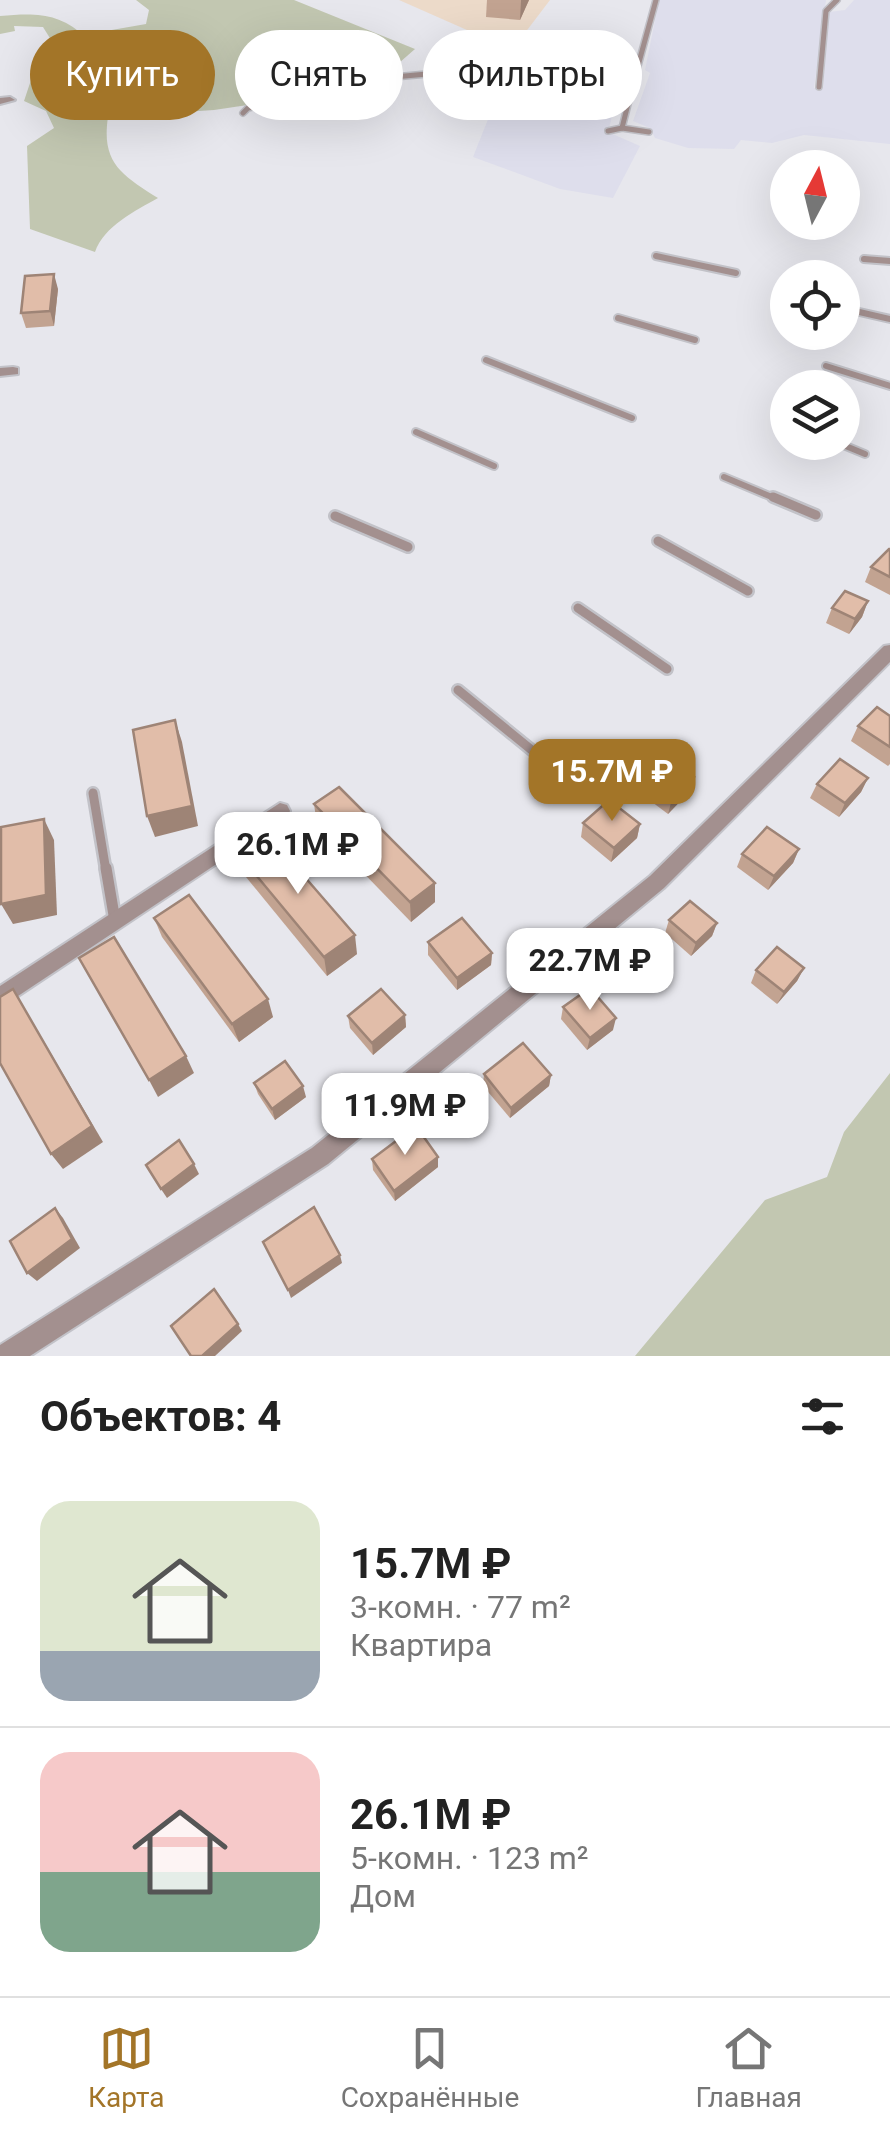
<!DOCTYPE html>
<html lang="ru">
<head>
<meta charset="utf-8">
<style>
  :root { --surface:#fff; --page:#f2f2f2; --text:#222; --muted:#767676; --line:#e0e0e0; --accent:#a37528 }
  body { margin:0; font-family:Roboto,sans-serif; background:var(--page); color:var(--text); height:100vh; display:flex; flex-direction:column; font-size:38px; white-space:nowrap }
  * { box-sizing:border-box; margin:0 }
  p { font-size:32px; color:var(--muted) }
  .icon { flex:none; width:55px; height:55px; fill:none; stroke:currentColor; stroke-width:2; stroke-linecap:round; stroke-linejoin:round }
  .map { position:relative; height:1356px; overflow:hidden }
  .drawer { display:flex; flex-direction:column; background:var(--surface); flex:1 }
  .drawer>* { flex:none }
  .top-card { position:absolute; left:30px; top:30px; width:830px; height:90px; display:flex; gap:20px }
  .needle { width:65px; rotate:7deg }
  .buttons { position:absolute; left:770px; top:150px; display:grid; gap:20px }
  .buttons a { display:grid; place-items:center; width:90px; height:90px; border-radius:50%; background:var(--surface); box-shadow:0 10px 40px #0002; font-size:50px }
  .price { position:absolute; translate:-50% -85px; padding:0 22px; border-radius:20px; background:#fff; color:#222; font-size:32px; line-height:65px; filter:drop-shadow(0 2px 5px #0008) }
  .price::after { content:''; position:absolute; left:50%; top:60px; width:30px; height:22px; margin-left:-15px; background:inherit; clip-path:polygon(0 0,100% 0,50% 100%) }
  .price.selected { background:var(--accent); color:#fff }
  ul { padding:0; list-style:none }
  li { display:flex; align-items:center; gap:30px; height:250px; padding:0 40px }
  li+li { border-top:2px solid var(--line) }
  li span { display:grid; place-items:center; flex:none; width:280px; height:200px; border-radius:30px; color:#555 }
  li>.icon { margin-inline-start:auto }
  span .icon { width:120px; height:120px; fill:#fffc; stroke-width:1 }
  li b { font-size:42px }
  h2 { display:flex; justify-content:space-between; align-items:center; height:120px; padding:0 40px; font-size:42px }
  .chip { padding:0 35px; border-radius:45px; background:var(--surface); box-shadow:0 10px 40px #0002; font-size:35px; line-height:90px }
  .chip.selected { background:var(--accent); color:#fff }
  .dock { display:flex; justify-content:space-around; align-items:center; height:140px; border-top:2px solid var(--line); background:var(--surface); font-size:28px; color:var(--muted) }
  .dock a { display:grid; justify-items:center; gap:5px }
  .dock .selected { color:var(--accent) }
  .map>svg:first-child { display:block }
  .commercial { fill:#ecdac9 }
  .built { fill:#dedeec }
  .green { fill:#c2c7b1 }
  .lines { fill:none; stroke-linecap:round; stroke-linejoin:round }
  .lane-far3-casing { stroke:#c2c2c8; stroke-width:8 }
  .lane-far2-casing { stroke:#c2c2c8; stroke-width:10 }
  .lane-far1-casing { stroke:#c2c2c8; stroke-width:14 }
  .lane-casing { stroke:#c2c2c8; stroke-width:16 }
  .street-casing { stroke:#c2c2c8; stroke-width:4 }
  .lane-far3 { stroke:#a3908f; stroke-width:5 }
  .lane-far2 { stroke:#a3908f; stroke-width:6 }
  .lane-far1 { stroke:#a3908f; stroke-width:9 }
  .lane { stroke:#a3908f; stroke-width:11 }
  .street { fill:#a3908f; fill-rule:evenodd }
  .wall { fill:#c2a391 }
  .shaded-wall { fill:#9e8476 }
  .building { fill:#e1bda9; stroke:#9e8476; stroke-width:2.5 }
</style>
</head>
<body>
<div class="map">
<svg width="890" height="1356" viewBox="0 0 890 1356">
  <rect width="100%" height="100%" fill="#e7e7ed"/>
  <path class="commercial" d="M 399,0 L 550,0 L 512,50 Z"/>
  <g class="built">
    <path d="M 659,0 L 826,0 L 814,88 L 823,89 L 829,12 L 845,10 L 854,0 L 890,0 L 890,144 L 804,135 L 772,143 L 741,140 L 734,149 L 688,148 L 655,138 L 650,128 L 633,121 L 650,73 L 645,70 Z"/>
    <path d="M 504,79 L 620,85 L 608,132 L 640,146 L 613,198 L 560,189 L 473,157 Z"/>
  </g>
  <g class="green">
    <path d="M 136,0 L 294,0 L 415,49 L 383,77 L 287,99 L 214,110 L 108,117 C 101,163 122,175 158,198 C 135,211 104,226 95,252 L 30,229 L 27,146 L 54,128 L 46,111 L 24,101 L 33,74 L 58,51 L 43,27 L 14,26 L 15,31 L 0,34 L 0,16 C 33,13 58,12 83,35 L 146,24 L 149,10 Z"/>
    <path d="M 890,1073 L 890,1356 L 635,1356 L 765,1200 L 827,1177 L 844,1132 Z"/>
  </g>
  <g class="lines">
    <defs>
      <g id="lane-far3">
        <path d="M 819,87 L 826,11 L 837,0"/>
        <path d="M 243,113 L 248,108 L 383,78 L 460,71 L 633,84 L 656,0"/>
        <path d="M 622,128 L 633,84"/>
        <path d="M 608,131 L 622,128 L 649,132"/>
      </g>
      <g id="lane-far2">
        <path d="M 656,256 L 736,273"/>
        <path d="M 864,259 L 890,261"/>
        <path d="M 855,311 L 890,319"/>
        <path d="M 618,318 L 695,340"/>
        <path d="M 486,360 L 632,418"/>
        <path d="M 826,366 L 890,386"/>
        <path d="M 781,420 L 788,423"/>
        <path d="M 416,432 L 494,466"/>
        <path d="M 836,442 L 865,454"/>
        <path d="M 724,477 L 779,500"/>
      </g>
      <g id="lane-far1">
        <path d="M 773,497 L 816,515"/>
        <path d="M 335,516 L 408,547"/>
        <path d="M 658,541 L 748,591"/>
        <path d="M 578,608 L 667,669"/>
        <path d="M 458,690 L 555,769"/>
        <path d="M 93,793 L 106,871"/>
      </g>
      <path id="lane" d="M 106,868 L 115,921"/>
      <g id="street">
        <path d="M 0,98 L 10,97 L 15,100 L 0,104 Z"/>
        <path d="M 13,367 L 18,368 L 18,374 L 0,376 L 0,368 Z"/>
        <path d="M 890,645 L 890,662 L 664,888 L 328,1164 L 30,1356 L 0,1356 L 0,1345 L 312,1148 L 650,876 L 884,646 Z"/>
        <path d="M 280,803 L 287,805 L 290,811 L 287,817 L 0,1008 L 0,986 Z"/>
      </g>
    </defs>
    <use href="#lane-far3" class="lane-far3-casing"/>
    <use href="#lane-far2" class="lane-far2-casing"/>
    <use href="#lane-far1" class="lane-far1-casing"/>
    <use href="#lane" class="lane-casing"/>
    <use href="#street" class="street-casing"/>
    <use href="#lane-far3" class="lane-far3"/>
    <use href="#lane-far2" class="lane-far2"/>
    <use href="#lane-far1" class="lane-far1"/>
    <use href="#lane" class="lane"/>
    <use href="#street" class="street"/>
  </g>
  <g class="wall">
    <path d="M 487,0 L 529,0 L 520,20 L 486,17 Z"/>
    <path d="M 58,289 L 54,326 L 26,328 L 21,313 Z"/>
    <path d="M 890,549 L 890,595 L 865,582 L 871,567 Z"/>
    <path d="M 868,601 L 862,617 L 849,634 L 826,623 L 832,608 Z"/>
    <path d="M 890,716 L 890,764 L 888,766 L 851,741 L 858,726 Z"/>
    <path d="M 694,777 L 690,791 L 668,814 L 648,799 L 652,785 Z"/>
    <path d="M 868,778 L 861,792 L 839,817 L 810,798 L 817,784 Z"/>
    <path d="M 314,804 L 435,902 L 411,922 L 317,825 Z"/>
    <path d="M 583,823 L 640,824 L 637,838 L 611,862 L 581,837 Z"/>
    <path d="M 799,849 L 793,863 L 768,890 L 737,867 L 742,854 Z"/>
    <path d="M 241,857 L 357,954 L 327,976 L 246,877 Z"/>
    <path d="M 154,918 L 273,1017 L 239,1042 L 162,937 Z"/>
    <path d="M 669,920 L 717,923 L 712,936 L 691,956 L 665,933 Z"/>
    <path d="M 428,942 L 492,953 L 491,965 L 457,990 L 428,955 Z"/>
    <path d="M 804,968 L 797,981 L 777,1004 L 751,983 L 756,970 Z"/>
    <path d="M 563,1007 L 613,1030 L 587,1050 L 561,1019 Z"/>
    <path d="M 405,1015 L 406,1027 L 373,1055 L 350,1028 L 348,1016 Z"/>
    <path d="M 484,1074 L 551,1075 L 549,1086 L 510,1118 L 483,1086 Z"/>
    <path d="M 254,1083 L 306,1097 L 275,1120 L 258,1094 Z"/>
    <path d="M 438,1157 L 438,1167 L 395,1201 L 373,1170 L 372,1159 Z"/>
  </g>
  <g class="shaded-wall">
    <path d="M 521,0 L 529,0 L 520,20 L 521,1 Z"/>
    <path d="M 54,274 L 58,289 L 54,326 L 50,311 Z"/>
    <path d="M 868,601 L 862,617 L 849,634 L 855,619 Z"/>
    <path d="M 175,720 L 182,742 L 198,826 L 155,837 L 147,816 Z"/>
    <path d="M 694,777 L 690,791 L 668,814 L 672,799 Z"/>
    <path d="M 868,778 L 861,792 L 839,817 L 845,803 Z"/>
    <path d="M 44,819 L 54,840 L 57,915 L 13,924 L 1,904 Z"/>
    <path d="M 640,824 L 637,838 L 611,862 L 614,848 Z"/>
    <path d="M 799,849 L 793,863 L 768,890 L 774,876 Z"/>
    <path d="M 435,883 L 435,902 L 411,922 L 410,902 Z"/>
    <path d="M 717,923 L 712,936 L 691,956 L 696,943 Z"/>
    <path d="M 355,935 L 357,954 L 327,976 L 324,957 Z"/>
    <path d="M 492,953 L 491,965 L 457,990 L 457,978 Z"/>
    <path d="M 804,968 L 797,981 L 777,1004 L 784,992 Z"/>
    <path d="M 13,989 L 103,1142 L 63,1169 L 51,1154 Z"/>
    <path d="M 268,999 L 273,1017 L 239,1042 L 232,1024 Z"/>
    <path d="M 405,1015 L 406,1027 L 373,1055 L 372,1043 Z"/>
    <path d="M 616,1018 L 613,1030 L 587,1050 L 590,1038 Z"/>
    <path d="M 186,1056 L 194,1073 L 158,1097 L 149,1080 Z"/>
    <path d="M 551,1075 L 549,1086 L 510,1118 L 511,1108 Z"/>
    <path d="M 303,1086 L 306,1097 L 275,1120 L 272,1109 Z"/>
    <path d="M 438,1157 L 438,1167 L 395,1201 L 394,1191 Z"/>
    <path d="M 194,1164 L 199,1174 L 167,1198 L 161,1189 Z"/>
    <path d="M 55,1208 L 63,1218 L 80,1248 L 37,1281 L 27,1273 Z"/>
    <path d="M 340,1255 L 342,1263 L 291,1298 L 288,1290 Z"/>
    <path d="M 238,1324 L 242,1331 L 215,1356 L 202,1356 Z"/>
  </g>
  <g class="building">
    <path d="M 54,274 L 50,311 L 21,313 L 25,276 Z"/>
    <path d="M 889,549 L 890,549 L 890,577 L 871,567 Z"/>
    <path d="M 845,591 L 868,601 L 855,619 L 832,608 Z"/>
    <path d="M 877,707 L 890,716 L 890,747 L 858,726 Z"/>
    <path d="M 175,720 L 192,806 L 147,816 L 133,730 Z"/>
    <path d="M 840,759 L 868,778 L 845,803 L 817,784 Z"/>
    <path d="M 674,763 L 694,777 L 672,799 L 652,785 Z"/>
    <path d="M 339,787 L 435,883 L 410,902 L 314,804 Z"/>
    <path d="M 609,800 L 640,824 L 614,848 L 583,823 Z"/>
    <path d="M 44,819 L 46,895 L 1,904 L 1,827 Z"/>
    <path d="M 767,827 L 799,849 L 774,876 L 742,854 Z"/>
    <path d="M 271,838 L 355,935 L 324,957 L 241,857 Z"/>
    <path d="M 189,895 L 268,999 L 232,1024 L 154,918 Z"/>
    <path d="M 690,901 L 717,923 L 696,943 L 669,920 Z"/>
    <path d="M 462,918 L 492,953 L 457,978 L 428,942 Z"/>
    <path d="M 114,937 L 186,1056 L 149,1080 L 79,958 Z"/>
    <path d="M 777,947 L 804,968 L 784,992 L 756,970 Z"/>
    <path d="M 590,988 L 616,1018 L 590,1038 L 563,1007 Z"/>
    <path d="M 13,989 L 92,1126 L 51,1154 L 0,1063 L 0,997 Z"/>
    <path d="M 381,989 L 405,1015 L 372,1043 L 348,1016 Z"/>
    <path d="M 523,1043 L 551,1075 L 511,1108 L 484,1074 Z"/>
    <path d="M 285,1061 L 303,1086 L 272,1109 L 254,1083 Z"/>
    <path d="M 416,1126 L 438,1157 L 394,1191 L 372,1159 Z"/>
    <path d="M 179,1140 L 194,1164 L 161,1189 L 146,1165 Z"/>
    <path d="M 314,1207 L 340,1255 L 288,1290 L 263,1242 Z"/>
    <path d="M 55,1208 L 72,1239 L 27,1273 L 10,1241 Z"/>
    <path d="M 214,1289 L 238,1324 L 202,1356 L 191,1356 L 171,1326 Z"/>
  </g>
</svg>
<div class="buttons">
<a><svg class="needle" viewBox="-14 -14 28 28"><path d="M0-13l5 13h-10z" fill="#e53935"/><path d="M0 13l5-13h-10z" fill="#767676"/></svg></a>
<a><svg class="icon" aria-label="locate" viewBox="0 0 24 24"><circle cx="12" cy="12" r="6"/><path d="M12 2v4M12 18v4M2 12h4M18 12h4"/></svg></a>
<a><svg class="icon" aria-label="layers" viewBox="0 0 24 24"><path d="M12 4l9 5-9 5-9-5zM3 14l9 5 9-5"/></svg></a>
</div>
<b class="price selected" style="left:612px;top:824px">15.7M ₽</b>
<b class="price" style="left:298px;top:897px">26.1M ₽</b>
<b class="price" style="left:590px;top:1013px">22.7M ₽</b>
<b class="price" style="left:405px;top:1158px">11.9M ₽</b>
<div class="top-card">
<a class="chip selected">Купить</a>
<a class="chip">Снять</a>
<a class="chip">Фильтры</a>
</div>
</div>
<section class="drawer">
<h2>Объектов: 4<svg class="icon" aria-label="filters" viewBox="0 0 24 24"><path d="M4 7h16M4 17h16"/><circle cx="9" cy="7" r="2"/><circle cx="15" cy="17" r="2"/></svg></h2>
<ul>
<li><span style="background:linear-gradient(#dfe7d0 75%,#9aa5b1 0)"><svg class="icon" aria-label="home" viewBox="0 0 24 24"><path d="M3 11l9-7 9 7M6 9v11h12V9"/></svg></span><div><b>15.7M ₽</b><p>3-комн. · 77 m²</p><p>Квартира</p></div></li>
<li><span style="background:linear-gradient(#f6c9c9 60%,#7fa58c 0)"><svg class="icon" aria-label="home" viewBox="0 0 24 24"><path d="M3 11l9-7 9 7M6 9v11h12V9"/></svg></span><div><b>26.1M ₽</b><p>5-комн. · 123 m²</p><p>Дом</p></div></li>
</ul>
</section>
<nav class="dock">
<a class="selected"><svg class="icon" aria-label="map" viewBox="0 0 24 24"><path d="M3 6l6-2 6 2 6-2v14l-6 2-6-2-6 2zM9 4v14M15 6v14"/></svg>Карта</a>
<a><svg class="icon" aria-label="saved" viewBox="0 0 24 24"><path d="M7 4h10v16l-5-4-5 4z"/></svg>Сохранённые</a>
<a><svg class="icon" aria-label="home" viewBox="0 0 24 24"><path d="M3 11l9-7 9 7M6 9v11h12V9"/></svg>Главная</a>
</nav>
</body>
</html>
